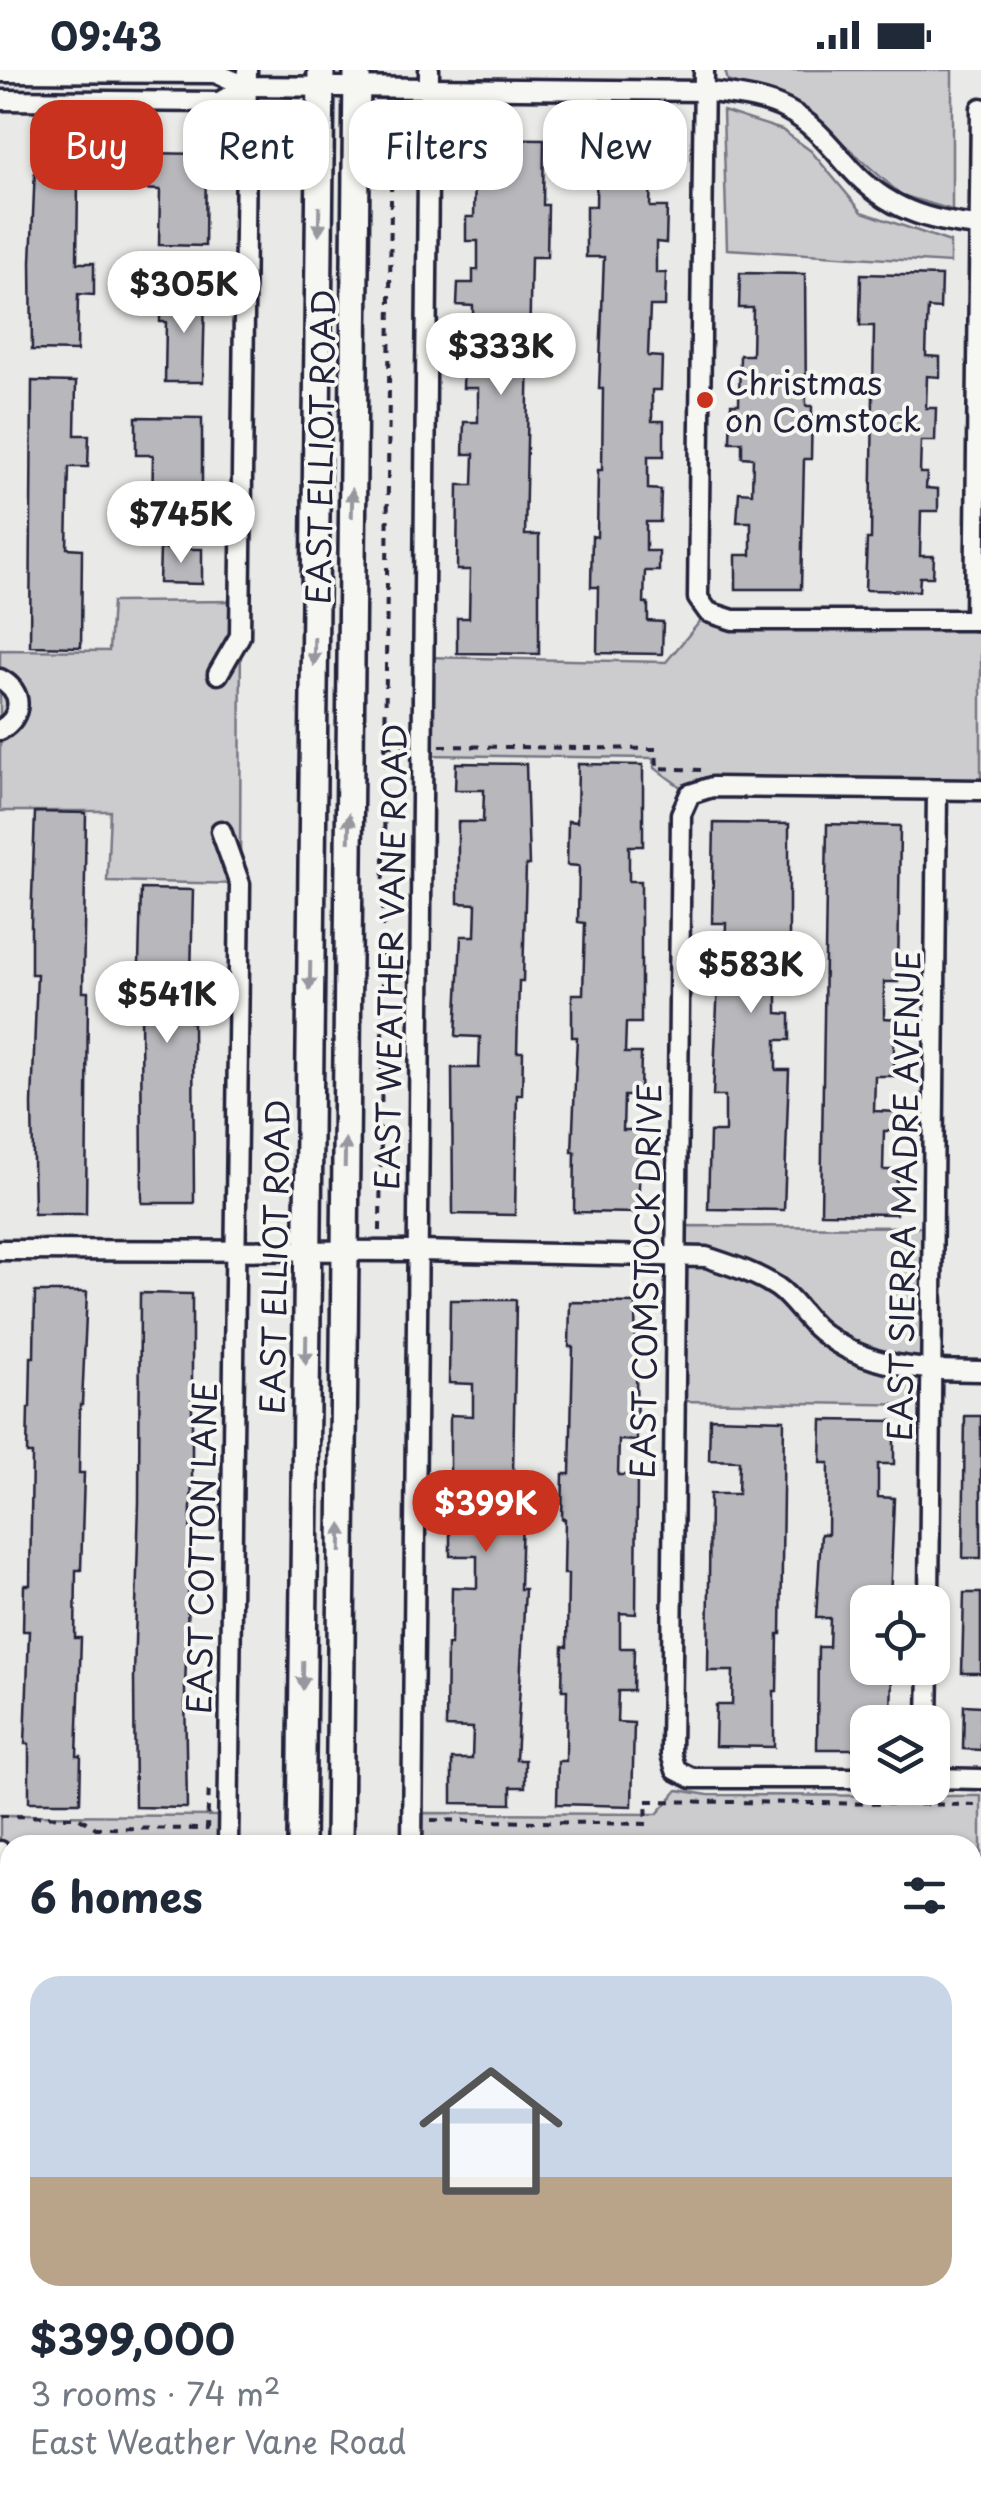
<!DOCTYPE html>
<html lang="en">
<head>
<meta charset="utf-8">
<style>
  :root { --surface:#fff; --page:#f2f2f3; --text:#1f2937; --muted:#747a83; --accent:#c8321e }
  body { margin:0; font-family:"Playpen Sans",sans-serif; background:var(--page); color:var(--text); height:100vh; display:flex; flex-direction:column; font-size:38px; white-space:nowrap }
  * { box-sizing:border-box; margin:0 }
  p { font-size:32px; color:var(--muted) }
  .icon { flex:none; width:55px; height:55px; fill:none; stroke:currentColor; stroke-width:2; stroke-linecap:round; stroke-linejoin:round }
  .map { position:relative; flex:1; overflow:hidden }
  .drawer { position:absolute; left:0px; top:1765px; width:982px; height:670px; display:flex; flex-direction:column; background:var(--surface); border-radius:30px 30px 0 0; box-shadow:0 2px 8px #0004 }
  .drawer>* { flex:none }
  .guide { position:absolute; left:30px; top:30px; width:922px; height:90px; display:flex; gap:20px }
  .buttons { position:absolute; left:850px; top:1515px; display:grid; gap:20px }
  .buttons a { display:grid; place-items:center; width:100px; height:100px; border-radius:20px; background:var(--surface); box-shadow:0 2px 8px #0004; font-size:50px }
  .price { position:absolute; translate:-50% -85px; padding:0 22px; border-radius:35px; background:#fff; color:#222; font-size:32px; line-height:65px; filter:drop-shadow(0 2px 5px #0008) }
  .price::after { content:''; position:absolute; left:50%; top:60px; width:30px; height:22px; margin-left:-15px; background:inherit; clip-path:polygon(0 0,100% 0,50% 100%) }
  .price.selected { background:var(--accent); color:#fff }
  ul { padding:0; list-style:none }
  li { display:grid; align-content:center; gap:20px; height:530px; padding:0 30px }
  li span { display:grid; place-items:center; height:310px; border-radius:30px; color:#555 }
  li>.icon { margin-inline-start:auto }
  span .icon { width:180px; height:180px; fill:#fffc; stroke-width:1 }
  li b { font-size:42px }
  h2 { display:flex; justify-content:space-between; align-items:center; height:120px; padding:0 30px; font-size:42px }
  .pill { padding:0 35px; border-radius:30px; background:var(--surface); box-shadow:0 2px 8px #0004; font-size:35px; line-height:90px }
  .pill.selected { background:var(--accent); color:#fff }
  .status { display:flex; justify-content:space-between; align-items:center; height:70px; padding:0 50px; background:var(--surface); direction:ltr }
  .status svg { height:28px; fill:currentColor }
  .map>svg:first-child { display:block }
  .built { fill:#dadada }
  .green { fill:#ccccce; stroke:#777784; stroke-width:2.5 }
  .building { fill:#b8b8bc; stroke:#22223b; stroke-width:2.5 }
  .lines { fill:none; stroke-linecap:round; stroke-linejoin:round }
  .lane-casing { stroke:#22223b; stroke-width:16 }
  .street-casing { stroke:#22223b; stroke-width:25 }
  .secondary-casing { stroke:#22223b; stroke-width:32 }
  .path { stroke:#22223b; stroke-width:4; stroke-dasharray:8 8; stroke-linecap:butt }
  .lane { stroke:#f6f6f2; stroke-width:9 }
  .street { stroke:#f6f6f2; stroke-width:18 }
  .secondary { stroke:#f6f6f2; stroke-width:25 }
  .oneway { fill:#9797a0 }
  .poi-dot { fill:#c8321e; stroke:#f6f6f2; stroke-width:4 }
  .labels { text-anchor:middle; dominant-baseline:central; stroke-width:8; stroke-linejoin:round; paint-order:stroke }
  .poi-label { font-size:32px; fill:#22223b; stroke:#f6f6f2; text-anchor:start }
  .street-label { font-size:32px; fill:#22223b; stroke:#f6f6f2 }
</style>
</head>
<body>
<div class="status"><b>09:43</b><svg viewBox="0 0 49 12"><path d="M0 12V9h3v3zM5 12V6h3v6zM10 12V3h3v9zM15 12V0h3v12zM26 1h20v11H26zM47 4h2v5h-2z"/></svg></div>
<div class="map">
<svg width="981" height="2435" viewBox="0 0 981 2435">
  <rect width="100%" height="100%" fill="#e9e9e7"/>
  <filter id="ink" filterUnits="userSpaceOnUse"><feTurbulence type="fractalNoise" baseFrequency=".01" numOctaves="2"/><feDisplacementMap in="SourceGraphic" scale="20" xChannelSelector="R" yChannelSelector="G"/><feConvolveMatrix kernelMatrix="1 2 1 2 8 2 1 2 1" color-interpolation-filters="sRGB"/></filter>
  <g filter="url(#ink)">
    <path class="built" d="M 973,2279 L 981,2280 L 981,2435 L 345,2435 L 345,2425 L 972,2425 Z"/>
    <g class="green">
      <path d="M 725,0 L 952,0 L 952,140 L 901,125 L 801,36 L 728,11 Z"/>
      <path d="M 723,41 L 782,60 L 811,81 L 862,142 L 950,172 L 950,193 L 727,179 Z"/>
      <path d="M 241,531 L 240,814 L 107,811 L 110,741 L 0,741 L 0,580 L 109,581 L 112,532 Z"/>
      <path d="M 708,542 L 981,551 L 981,720 L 690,724 L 655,698 L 653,688 L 423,685 L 423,587 L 666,592 Z"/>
      <path d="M 682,1156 L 927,1157 L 925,1335 L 680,1331 Z"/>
      <path d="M 678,1720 L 708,1725 L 981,1726 L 981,1836 L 973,1836 L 972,1775 L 423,1775 L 423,1743 L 657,1744 Z"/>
      <path d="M 0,1745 L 229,1746 L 228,1775 L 10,1775 L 10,1861 L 0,1861 Z"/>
      <path d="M 972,2201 L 981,2201 L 981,2252 L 973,2251 Z"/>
      <rect x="345" y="2425" width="70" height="10"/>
    </g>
    <g class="building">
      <path d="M 463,68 L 544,69 L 543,135 L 548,135 L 547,187 L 531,187 L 525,465 L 539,465 L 539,584 L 457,583 L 457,548 L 469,548 L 470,500 L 457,500 L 458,415 L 473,415 L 474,384 L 463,384 L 464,352 L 478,352 L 478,318 L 463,318 L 464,283 L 477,283 L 478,254 L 473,253 L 473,236 L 457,235 L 458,213 L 473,213 L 473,200 L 478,200 L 478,171 L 466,171 L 466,147 L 474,147 L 475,104 L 462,103 Z"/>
      <path d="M 597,69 L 654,70 L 653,84 L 664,84 L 664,105 L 651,105 L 650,137 L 667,137 L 666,173 L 656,172 L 656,203 L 666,203 L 665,236 L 650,236 L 648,286 L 662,287 L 661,320 L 652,320 L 652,351 L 664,351 L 664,386 L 648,386 L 648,419 L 661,420 L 660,452 L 646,452 L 646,481 L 659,481 L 659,501 L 645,501 L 644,533 L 648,533 L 648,551 L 663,552 L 662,584 L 597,583 L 598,517 L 591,517 L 592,466 L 597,467 L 598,400 L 602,400 L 603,319 L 599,319 L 604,187 L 586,187 L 586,136 L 596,136 Z"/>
      <path d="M 36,73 L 95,74 L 95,111 L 78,111 L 77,193 L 94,193 L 94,225 L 78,224 L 77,281 L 32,280 L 31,192 Z"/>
      <path d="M 142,83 L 206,84 L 205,176 L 159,175 L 160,120 L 141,119 Z"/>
      <path d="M 740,203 L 805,204 L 806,336 L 812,336 L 811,389 L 804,389 L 801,519 L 736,519 L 736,485 L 751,485 L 751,452 L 737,452 L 739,422 L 752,423 L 753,388 L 742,387 L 742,372 L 730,372 L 731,334 L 739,334 L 740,285 L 752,285 L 753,238 L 739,238 Z"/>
      <path d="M 861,204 L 941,206 L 940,239 L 928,238 L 927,257 L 926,286 L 940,287 L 940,307 L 927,306 L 926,338 L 936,338 L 935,371 L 921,371 L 920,403 L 927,403 L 926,418 L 938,419 L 938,441 L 921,441 L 920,486 L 934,486 L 933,507 L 920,507 L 919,521 L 865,520 L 867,469 L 871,469 L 874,256 L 860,256 Z"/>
      <path d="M 160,223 L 205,224 L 203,312 L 165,312 L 166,252 L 160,252 Z"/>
      <path d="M 32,311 L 76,312 L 75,365 L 89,365 L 88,397 L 69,397 L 67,478 L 82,479 L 81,577 L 30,576 Z"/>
      <path d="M 136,347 L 202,348 L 202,441 L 152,440 L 153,385 L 136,385 Z"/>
      <path d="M 160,479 L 202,479 L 202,514 L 159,513 Z"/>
      <path d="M 456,693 L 526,694 L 529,795 L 526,795 L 523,911 L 519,911 L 517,982 L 523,982 L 522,1025 L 517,1025 L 515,1145 L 453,1144 L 452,998 L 479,998 L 480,967 L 456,966 L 461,866 L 475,866 L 476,834 L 458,833 L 458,752 L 483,752 L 484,720 L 455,720 Z"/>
      <path d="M 578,694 L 643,695 L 643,776 L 629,776 L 629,811 L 641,811 L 641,953 L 626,953 L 625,983 L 641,983 L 640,1026 L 624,1026 L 623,1060 L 641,1060 L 638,1143 L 574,1142 L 575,1082 L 572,1082 L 577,967 L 572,967 L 572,924 L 583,924 L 585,853 L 578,852 L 579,796 L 567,795 L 568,751 L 577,752 Z"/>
      <path d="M 35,742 L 86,743 L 83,922 L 88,922 L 86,1144 L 34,1144 L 32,1034 L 37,904 L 31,904 L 31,854 Z"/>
      <path d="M 714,753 L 789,754 L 789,914 L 777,913 L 777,943 L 790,944 L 790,970 L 776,970 L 776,1000 L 789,1000 L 784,1140 L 708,1139 L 710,1062 L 725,1062 L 725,1026 L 713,1026 L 718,912 L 711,912 L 711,889 L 725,889 L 726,853 L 712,853 Z"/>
      <path d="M 827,754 L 900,756 L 898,912 L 884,912 L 884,948 L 899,949 L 898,971 L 894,970 L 894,1006 L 875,1006 L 874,1041 L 900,1042 L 899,1061 L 884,1061 L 883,1100 L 897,1100 L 896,1144 L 821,1143 Z"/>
      <path d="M 141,819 L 193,820 L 190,952 L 193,952 L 194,1133 L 142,1133 L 141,931 L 138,931 Z"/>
      <path d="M 35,1222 L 87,1222 L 82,1334 L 80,1334 L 79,1403 L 84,1403 L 81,1500 L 76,1500 L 75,1568 L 81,1568 L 77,1686 L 81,1686 L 80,1732 L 29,1732 L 29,1674 L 25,1674 L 29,1561 L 23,1561 L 24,1515 L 30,1515 L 32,1384 L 27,1384 L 28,1338 L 30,1338 L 31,1287 L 34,1287 Z"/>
      <path d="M 140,1223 L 192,1224 L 192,1407 L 185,1619 L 187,1738 L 135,1737 L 134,1607 L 139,1432 Z"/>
      <path d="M 450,1230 L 516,1230 L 513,1405 L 523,1405 L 520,1519 L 525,1519 L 516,1690 L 525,1690 L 525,1717 L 511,1717 L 511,1734 L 452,1733 L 452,1689 L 472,1689 L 473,1658 L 446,1657 L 447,1575 L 451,1575 L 452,1517 L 477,1518 L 477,1486 L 450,1486 L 450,1345 L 473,1346 L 473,1314 L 449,1313 Z"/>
      <path d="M 570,1232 L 635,1233 L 637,1371 L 619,1370 L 618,1405 L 637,1405 L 636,1544 L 620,1543 L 620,1578 L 634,1578 L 633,1621 L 618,1621 L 617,1652 L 634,1653 L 632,1736 L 557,1734 L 558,1691 L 566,1691 L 567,1620 L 562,1620 L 563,1576 L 567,1577 L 568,1504 L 564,1504 L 565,1449 L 562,1449 L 563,1404 L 570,1404 L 573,1277 L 569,1277 Z"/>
      <path d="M 965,1346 L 981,1346 L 981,1488 L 963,1488 Z"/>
      <path d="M 710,1348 L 784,1350 L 781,1564 L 778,1564 L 777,1621 L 774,1621 L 774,1677 L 715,1676 L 716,1635 L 732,1635 L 733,1601 L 708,1601 L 710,1424 L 738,1424 L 739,1391 L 709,1390 Z"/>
      <path d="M 822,1350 L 894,1351 L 894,1394 L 878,1394 L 878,1427 L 894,1428 L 890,1532 L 868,1532 L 868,1598 L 892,1598 L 891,1652 L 868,1652 L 868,1679 L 817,1679 L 818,1577 L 829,1577 L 830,1548 L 816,1548 L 821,1464 L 828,1464 L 829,1393 L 821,1393 Z"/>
      <path d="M 964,1523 L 981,1523 L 981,1603 L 962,1603 Z"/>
      <path d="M 964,1635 L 981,1636 L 981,1680 L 963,1679 Z"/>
    </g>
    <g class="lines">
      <defs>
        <g id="lane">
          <path d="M 423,2435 L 423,2425"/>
          <path d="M 507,2435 L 507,2425"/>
        </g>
        <g id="street">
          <path d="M 704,0 L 698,528 L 708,542 L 733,550 L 981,550"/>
          <path d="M 0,2 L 215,3 L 247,16 L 704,21 C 731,25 763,27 787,40 C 814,54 830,76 850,98 C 886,138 928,152 981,156"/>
          <path d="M 0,30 L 219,32 L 247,16"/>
          <path d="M 975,550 L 981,38"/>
          <path d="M 218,604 L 240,566 L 247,0"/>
          <path d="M 0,609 C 24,621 23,647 0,660"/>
          <path d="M 221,761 L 240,814 L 228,1775"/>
          <path d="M 0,1180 L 417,1181 L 706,1187 C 730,1195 756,1203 777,1217 C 793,1228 804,1248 820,1261 C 866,1299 924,1300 981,1301"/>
          <path d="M 929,1532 L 937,720"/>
          <path d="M 928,1652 L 929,1598"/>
          <path d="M 868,1708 L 692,1708 L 676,1700 L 671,1684 L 681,744 L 690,724 L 712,717 L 981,720"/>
          <path d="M 932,1708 L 981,1709"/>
          <path d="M 412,1775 L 429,0"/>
          <path d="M 0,1781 L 4,1800 L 0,1811"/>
          <path d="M 972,2267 L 981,2269"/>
          <path d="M 0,2360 L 10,2360"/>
          <path d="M 222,2435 L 222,2425"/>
        </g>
        <g id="secondary">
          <path d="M 301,1775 L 321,0"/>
          <path d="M 339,1775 L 357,0"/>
          <path d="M 295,2435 L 295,2425"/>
          <path d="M 331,2435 L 331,2425"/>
        </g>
      </defs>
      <use href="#lane" class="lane-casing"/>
      <use href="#street" class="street-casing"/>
      <use href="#secondary" class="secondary-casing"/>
      <g class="path">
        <path d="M 385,676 L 405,676"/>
        <path d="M 440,676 L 656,679 L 657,698 L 701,700"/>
        <path d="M 380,1161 L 392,36"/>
        <path d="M 0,1746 L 78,1747 L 96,1758 L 207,1759 L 209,1716"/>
        <path d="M 431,1750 L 647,1754 L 646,1731 L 981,1735"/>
        <path d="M 972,1832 L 981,1832"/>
      </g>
      <use href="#lane" class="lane"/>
      <use href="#street" class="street"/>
      <use href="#secondary" class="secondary"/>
    </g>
    <defs><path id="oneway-solid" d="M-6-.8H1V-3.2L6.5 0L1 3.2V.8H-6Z" transform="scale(2.5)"/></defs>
    <g class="oneway">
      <use href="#oneway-solid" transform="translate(319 151) rotate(91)"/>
      <use href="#oneway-solid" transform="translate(352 433) rotate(-89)"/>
      <use href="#oneway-solid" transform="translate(314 581) rotate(91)"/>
      <use href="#oneway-solid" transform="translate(349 758) rotate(-89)"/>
      <use href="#oneway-solid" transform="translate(310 906) rotate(91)"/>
      <use href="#oneway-solid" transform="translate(345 1083) rotate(-89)"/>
      <use href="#oneway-solid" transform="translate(306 1280) rotate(91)"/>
      <use href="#oneway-solid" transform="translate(341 1468) rotate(-89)"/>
      <use href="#oneway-solid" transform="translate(303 1605) rotate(91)"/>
    </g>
  </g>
  <circle class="poi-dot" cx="705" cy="330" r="10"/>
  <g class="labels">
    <g class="poi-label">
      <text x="725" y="312">Christmas<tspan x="725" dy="37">on Comstock</tspan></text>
    </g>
    <g class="street-label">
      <text transform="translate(320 377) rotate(-89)">EAST ELLIOT ROAD</text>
      <text transform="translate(390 887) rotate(-89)">EAST WEATHER VANE ROAD</text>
      <text transform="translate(903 1126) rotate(-89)">EAST SIERRA MADRE AVENUE</text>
      <text transform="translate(274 1187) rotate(-89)">EAST ELLIOT ROAD</text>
      <text transform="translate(645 1211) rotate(-89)">EAST COMSTOCK DRIVE</text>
      <text transform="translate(201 1478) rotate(-89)">EAST COTTON LANE</text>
    </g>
  </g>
</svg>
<div class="buttons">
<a><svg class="icon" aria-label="locate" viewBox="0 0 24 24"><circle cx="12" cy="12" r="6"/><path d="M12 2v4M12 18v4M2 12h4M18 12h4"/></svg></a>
<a><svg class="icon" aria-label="layers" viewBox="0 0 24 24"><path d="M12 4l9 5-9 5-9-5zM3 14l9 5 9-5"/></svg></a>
</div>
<b class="price" style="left:184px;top:266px">$305K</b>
<b class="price" style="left:501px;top:328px">$333K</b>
<b class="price" style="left:181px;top:496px">$745K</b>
<b class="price" style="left:751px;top:946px">$583K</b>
<b class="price" style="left:167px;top:976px">$541K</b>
<b class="price selected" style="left:486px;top:1485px">$399K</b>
<div class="guide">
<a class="pill selected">Buy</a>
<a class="pill">Rent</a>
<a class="pill">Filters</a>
<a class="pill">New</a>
</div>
<section class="drawer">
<h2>6 homes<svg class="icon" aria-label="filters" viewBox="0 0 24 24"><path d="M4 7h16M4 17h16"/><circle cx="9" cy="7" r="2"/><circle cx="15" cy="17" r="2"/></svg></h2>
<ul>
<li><span style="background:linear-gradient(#c9d6e8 65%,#b9a48a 0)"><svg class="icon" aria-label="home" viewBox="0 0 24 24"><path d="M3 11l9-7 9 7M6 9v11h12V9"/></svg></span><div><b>$399,000</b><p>3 rooms · 74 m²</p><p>East Weather Vane Road</p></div></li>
</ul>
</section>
</div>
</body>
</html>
